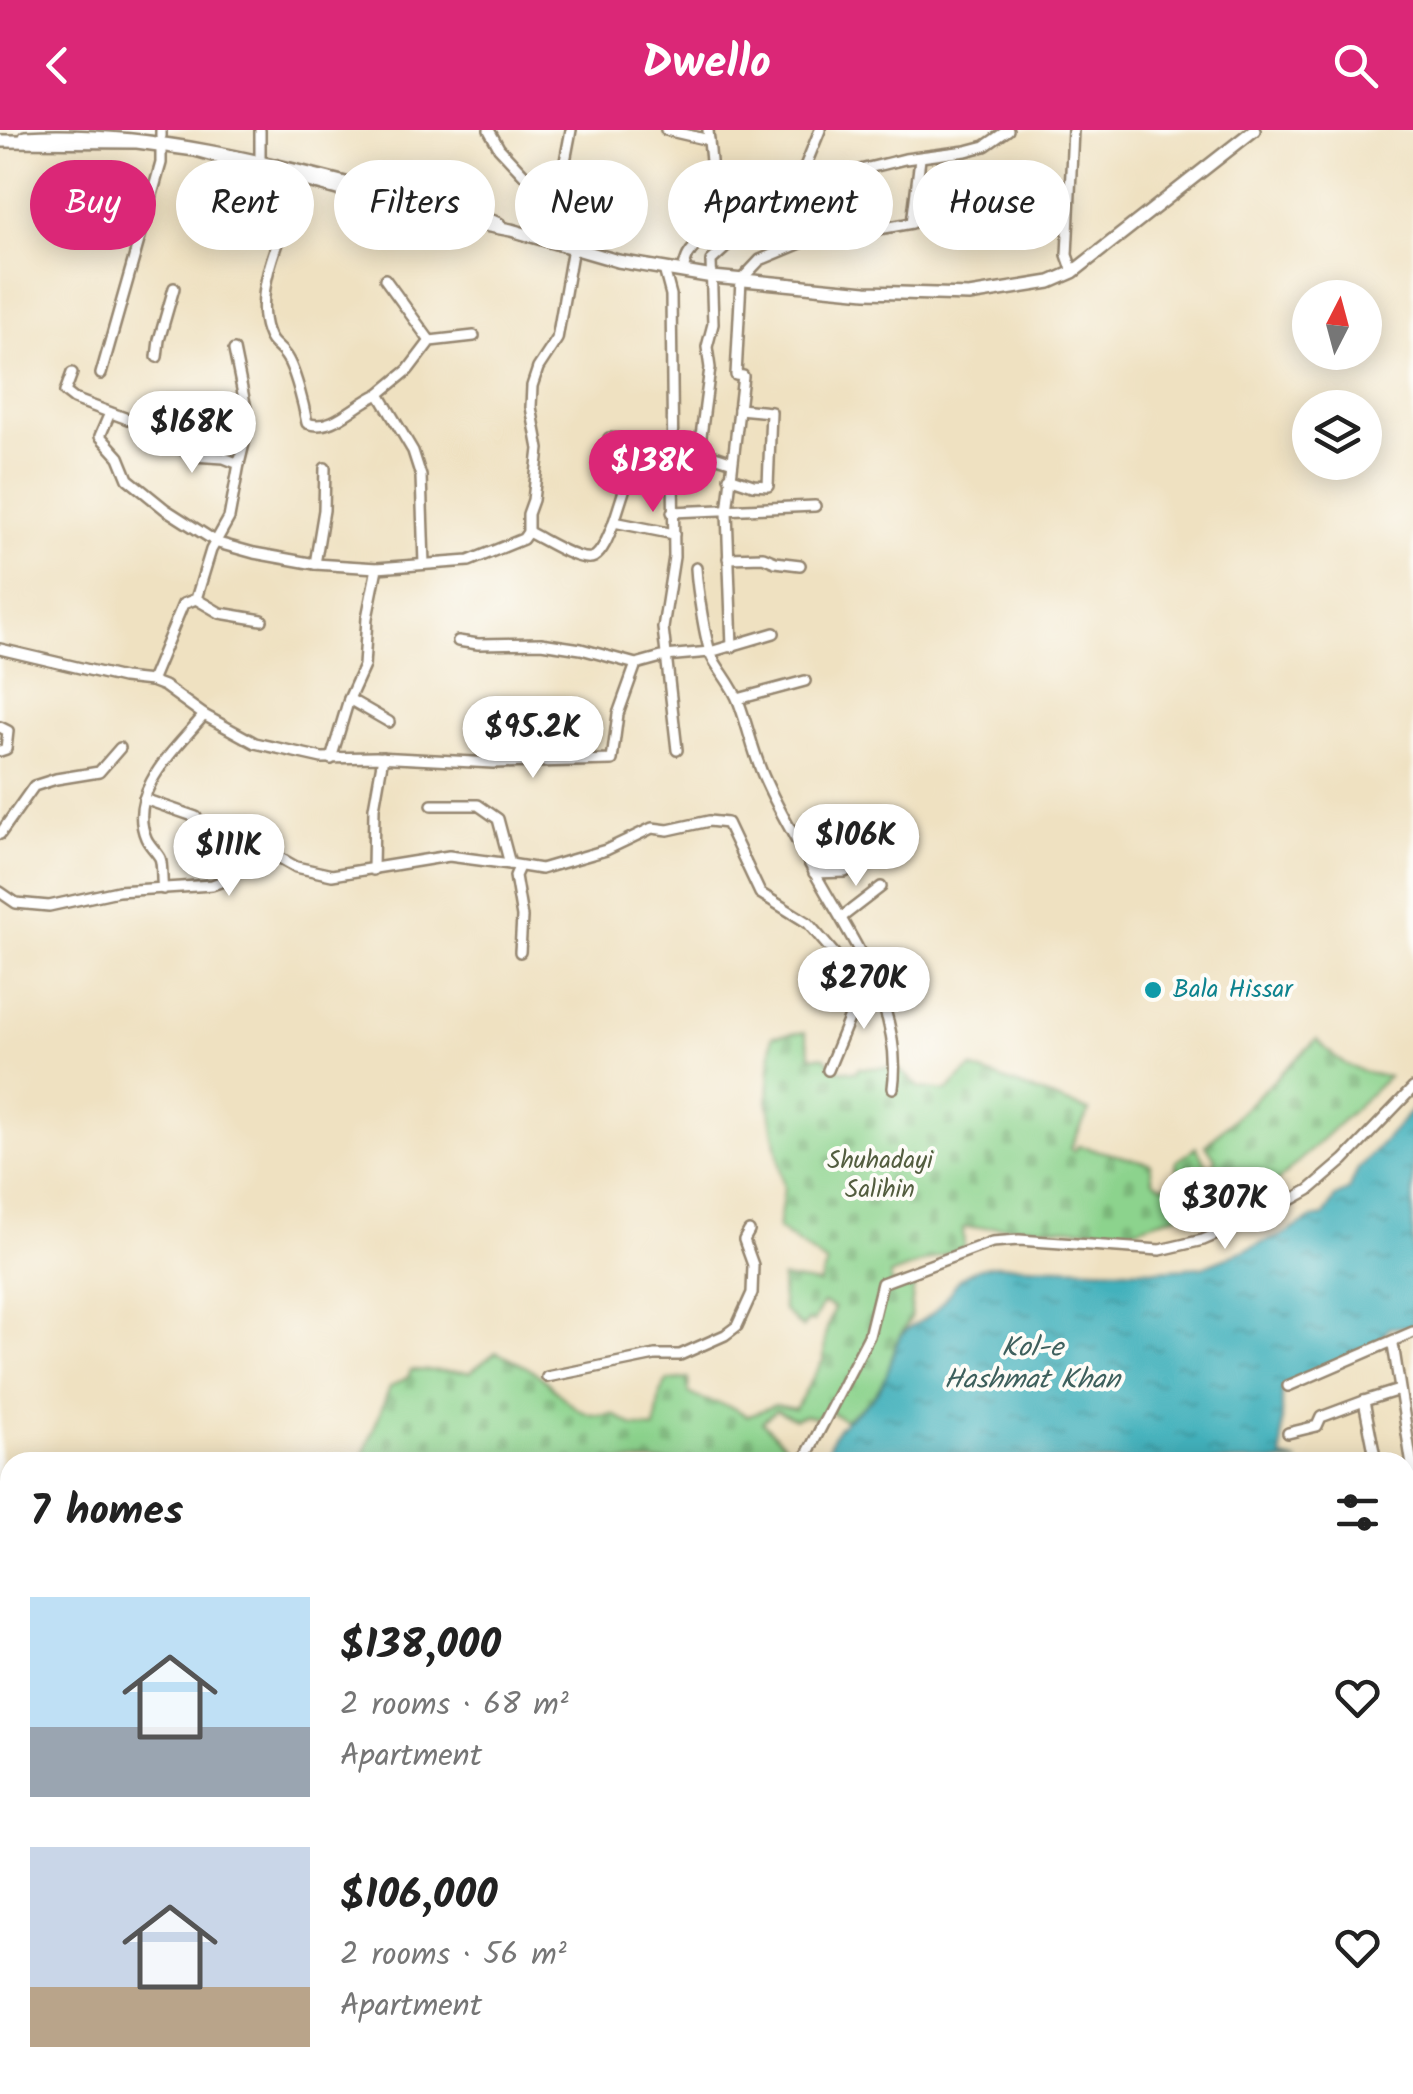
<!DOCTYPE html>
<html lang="en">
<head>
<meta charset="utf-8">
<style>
  :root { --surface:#fff; --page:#f2f2f2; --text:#222; --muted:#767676; --accent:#db2777 }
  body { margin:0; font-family:Kalam,sans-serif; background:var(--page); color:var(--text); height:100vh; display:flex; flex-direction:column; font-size:38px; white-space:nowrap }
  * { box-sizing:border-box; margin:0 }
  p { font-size:32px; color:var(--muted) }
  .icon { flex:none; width:55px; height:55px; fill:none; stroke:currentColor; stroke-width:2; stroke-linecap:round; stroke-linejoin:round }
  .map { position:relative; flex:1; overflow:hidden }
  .details { position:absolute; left:0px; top:1322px; width:1415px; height:642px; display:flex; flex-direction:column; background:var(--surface); border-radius:30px 30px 0 0; box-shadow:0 5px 25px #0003 }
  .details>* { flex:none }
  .banner { position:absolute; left:30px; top:30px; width:1355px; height:90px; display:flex; gap:20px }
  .needle { width:65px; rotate:6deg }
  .buttons { position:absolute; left:1292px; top:150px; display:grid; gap:20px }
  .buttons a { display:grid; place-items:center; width:90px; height:90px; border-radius:50%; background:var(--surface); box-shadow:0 5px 25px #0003; font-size:50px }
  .price { position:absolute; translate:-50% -85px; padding:0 22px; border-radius:35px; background:#fff; color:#222; font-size:32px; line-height:65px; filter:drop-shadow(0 2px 5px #0008) }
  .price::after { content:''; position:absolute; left:50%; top:60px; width:30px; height:22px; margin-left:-15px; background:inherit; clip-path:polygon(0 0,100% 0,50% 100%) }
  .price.on { background:var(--accent); color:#fff }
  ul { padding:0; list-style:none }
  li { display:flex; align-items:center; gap:30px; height:250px; padding:0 30px }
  li span { display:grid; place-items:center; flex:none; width:280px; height:200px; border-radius:0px; color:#555 }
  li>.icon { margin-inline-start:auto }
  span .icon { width:120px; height:120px; fill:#fffc; stroke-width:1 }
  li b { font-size:42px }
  h2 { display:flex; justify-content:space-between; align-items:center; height:120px; padding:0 30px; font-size:42px }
  .pill { padding:0 35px; border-radius:45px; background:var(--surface); box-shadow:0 5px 25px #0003; font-size:35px; line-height:90px }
  .pill.on { background:var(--accent); color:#fff }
  header { display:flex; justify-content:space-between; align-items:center; height:130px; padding:0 30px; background:var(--accent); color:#fff; font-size:45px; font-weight:800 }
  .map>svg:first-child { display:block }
  .cemetery { fill:url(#cemetery-stones); stroke:#647e56; stroke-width:2.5 }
  .water { fill:url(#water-ripples); stroke:#3e6e6d; stroke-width:2.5 }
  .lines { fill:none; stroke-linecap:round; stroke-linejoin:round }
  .minor-casing { stroke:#958670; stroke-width:14 }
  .major-casing { stroke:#958670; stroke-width:16 }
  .minor { stroke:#fff; stroke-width:9 }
  .major { stroke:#fff; stroke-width:11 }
  .culture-dot { fill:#0f9aa8; stroke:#fdfcf7; stroke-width:4 }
  .labels { text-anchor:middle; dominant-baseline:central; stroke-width:8; stroke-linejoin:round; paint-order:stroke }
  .culture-label { font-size:25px; fill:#0d838f; stroke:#fdfcf7; text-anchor:start }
  .park-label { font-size:25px; fill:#535d3f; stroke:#fdfcf7 }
  .water-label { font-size:28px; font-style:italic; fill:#3e605d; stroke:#fdfcf7 }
</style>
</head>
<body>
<header><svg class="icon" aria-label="back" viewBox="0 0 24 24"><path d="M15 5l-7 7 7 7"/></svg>Dwello<svg class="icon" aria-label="search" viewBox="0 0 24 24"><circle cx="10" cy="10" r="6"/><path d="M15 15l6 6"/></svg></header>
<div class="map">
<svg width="1413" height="1964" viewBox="0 0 1413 1964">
  <defs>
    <pattern id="cemetery-stones" width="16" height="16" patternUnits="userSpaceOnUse" patternTransform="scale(2.5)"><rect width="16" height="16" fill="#8cd38d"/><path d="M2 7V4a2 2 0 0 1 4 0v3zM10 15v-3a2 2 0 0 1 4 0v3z" fill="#7ab579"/></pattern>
    <pattern id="water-ripples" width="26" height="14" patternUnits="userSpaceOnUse" patternTransform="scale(2.5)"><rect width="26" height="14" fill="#42b1bc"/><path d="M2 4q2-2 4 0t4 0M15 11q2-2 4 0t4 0" fill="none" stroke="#389098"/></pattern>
  </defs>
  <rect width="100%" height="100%" fill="#fdfcf7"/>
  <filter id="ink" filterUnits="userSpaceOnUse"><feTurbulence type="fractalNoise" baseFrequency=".01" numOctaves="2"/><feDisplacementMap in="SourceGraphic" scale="20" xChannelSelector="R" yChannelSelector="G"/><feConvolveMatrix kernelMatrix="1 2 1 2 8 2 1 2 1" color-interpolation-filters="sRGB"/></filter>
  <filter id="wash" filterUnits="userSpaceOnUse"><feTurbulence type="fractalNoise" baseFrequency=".0048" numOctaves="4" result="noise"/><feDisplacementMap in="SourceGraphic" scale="40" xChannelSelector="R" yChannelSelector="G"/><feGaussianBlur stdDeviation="2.25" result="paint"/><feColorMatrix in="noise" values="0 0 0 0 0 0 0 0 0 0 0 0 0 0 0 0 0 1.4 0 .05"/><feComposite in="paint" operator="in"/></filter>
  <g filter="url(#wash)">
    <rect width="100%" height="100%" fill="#efe1c1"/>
    <g class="cemetery">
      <path d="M 805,902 L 811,926 L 825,927 L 834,939 L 856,942 L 858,938 C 896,939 892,930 920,958 L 947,961 L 971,938 L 1089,981 L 1070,1019 L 1074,1021 L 1078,1016 L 1150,1033 L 1153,1051 L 1162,1056 L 1170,1054 L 1177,1045 L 1176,1032 L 1196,1017 L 1208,1037 L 1214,1035 L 1215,1028 L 1206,1015 L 1317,909 C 1340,936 1354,940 1388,947 L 1276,1053 L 1130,1100 L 1021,1096 L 963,1098 L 964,1117 L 890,1145 L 892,1154 L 914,1154 L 910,1189 L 896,1213 L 888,1244 L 872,1269 L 845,1290 L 828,1281 L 816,1288 L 805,1285 L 795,1289 L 776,1280 L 762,1292 L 790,1320 L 783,1332 L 361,1332 L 390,1257 L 408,1247 L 411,1240 L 470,1242 L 496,1222 C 510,1229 526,1235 539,1245 C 561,1263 579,1293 613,1284 L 633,1296 L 655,1299 L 660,1263 L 667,1251 L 688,1248 L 689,1263 C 711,1276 725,1270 747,1286 L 775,1275 L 795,1279 L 824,1229 L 825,1205 L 834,1178 L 823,1173 L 813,1192 L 809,1190 L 802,1198 L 783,1180 L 782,1148 L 819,1154 L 827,1134 L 778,1099 L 784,1059 L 768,970 L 772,906 Z"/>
      <path d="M 10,1675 L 10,1955 L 710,1955 L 726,1964 L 0,1964 L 0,1678 Z"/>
    </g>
    <g class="water">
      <path d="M 1413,979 L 1413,1196 L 1389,1198 L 1377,1216 L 1286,1254 L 1282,1259 L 1282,1328 L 1299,1332 L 825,1332 C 834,1287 848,1295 874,1266 C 890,1248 889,1228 899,1209 C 908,1194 924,1192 935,1181 C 960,1154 952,1143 994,1135 L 1157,1140 L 1202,1137 L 1282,1105 L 1312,1088 L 1324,1086 L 1335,1067 L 1349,1060 L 1358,1039 Z"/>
      <path d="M 1405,1696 L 1413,1696 L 1413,1964 L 955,1964 L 950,1955 L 1405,1955 Z"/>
    </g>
  </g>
  <g filter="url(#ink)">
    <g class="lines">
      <defs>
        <g id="minor">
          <path d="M 489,0 L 499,18 L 526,47"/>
          <path d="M 666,0 L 709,10"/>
          <path d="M 1073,0 L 1067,125 L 1073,142"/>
          <path d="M 161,6 L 161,0"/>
          <path d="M 260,28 L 260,0"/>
          <path d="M 302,49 C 287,90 252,158 267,201 C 272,216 277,214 285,225 C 295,238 304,277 307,293 C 332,303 356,273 379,264 L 413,321 L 421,346 L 424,434"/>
          <path d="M 800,49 L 823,49 L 905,29 L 966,21 L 985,16 L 1008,0"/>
          <path d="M 556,112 L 559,63 L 571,0"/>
          <path d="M 664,139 L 671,165 L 674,427 L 663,498 L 677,620"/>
          <path d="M 683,142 C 688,116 694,122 705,103 C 719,78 710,27 708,0"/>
          <path d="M 385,149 L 430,211"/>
          <path d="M 157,227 L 159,210 L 174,158"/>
          <path d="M 72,243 L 65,262 L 74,269 L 141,294 L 193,326 L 224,328 L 239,334 L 249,293 L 234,220"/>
          <path d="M 101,244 L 161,33 L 161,14"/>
          <path d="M 379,264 L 408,240 L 430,211 L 474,206"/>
          <path d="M 110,283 L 100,306 L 119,327 L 128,349 L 165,379 L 218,413 L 254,423 L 315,434 L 377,438 L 469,431 L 523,409 L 528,402 L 528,384 L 533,370 L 539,319 L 531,277 L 532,256 L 538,238 L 557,209 L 587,37"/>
          <path d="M 609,308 L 672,313"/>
          <path d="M 730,331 L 699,321 L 710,238 L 707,217 L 713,194 L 711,131 L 724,119 L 732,102 L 800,49 L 820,0"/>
          <path d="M 729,347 L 753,355 L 768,356 L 771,282 L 739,279"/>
          <path d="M 672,382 L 815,376"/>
          <path d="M 614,392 L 640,311"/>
          <path d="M 528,402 C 542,408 580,434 594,427 C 604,421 610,402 614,392 L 674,404"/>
          <path d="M 728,428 L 763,427 L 775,432 L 800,435"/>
          <path d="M 315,434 L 324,380 L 325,338"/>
          <path d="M 696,438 C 697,456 705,511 712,527 C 720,542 733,556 739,573 C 748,597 753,622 763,645 C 777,678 796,709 813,740 C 849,806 904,878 893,958"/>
          <path d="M 196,469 L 220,483 L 262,490"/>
          <path d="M 458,511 L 478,514 L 541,513 L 581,519 L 636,534 L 665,526 L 710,522 L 774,503"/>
          <path d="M 732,517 L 727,382 L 743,246 L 736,245 L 741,150 L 760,130 L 808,110 L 808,101 L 851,104 L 912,93 L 920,29"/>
          <path d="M 0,519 L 123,548 L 151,551 L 164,556 L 204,585"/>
          <path d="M 151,551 L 183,474 L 196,469 L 211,420 L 229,388 L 239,334"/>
          <path d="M 349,569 L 389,592"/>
          <path d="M 738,569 L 805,551"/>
          <path d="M 0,597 L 8,601 L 6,619 L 0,621"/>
          <path d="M 331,629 L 349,569 L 364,536 L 367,488 L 377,438"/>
          <path d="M 144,669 L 196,687"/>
          <path d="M 432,675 L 478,675 L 498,689 L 510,734 L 541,739 L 606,720 L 652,698 L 668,700 L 709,691 L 727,693 L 760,763 L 808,793 L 868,863"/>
          <path d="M 0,704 L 34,656 L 56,649 L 99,642 L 120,618"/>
          <path d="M 519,737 L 515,746 L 522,787 L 520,822"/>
          <path d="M 373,740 L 374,678 L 383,627"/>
          <path d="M 814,743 L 845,742 L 879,721"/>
          <path d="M 163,759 C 161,750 163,736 160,728 C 156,721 149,715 146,708 C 126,661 178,617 204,585 L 255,613 L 322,628 L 376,627 L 493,633 L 612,630 L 618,584 L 636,534"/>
          <path d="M 0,762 L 16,773 L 49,776 L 118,761 L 212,755 L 226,750 L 264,719 L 296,737 L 332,745 L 449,726 L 510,734"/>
          <path d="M 842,787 L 881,757"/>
          <path d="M 828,940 L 851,884 L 871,859"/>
          <path d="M 1393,1214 L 1413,1342"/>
          <path d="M 547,1247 L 655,1225 L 680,1225 L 725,1205 L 737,1196 L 752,1163 L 753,1135 L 744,1110 L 749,1101"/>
          <path d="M 1288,1256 L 1413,1202"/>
          <path d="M 1288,1303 L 1317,1296 L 1321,1287 L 1364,1271"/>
          <path d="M 803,1332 L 869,1206 L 882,1153 L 992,1112 L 1019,1110 L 1160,1120 L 1203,1110 L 1275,1079 L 1309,1060 L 1344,1030 L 1413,958"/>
          <path d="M 1376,1332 L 1364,1271 L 1399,1260"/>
          <path d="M 1405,1426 L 1413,1450"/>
          <path d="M 1405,1642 L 1413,1641"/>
          <path d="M 0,1854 L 10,1854"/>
          <path d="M 768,1955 L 768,1964"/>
          <path d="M 926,1955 L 935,1964"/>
          <path d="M 159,1964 L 160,1955"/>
        </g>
        <g id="major">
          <path d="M 25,7 C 146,0 272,33 387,64 C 425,75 463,78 499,94"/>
          <path d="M 0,11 L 137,12 L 195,20 L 436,86 L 511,100 L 618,131 L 713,147 L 866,162 L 969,165 L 1050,152 L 1073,142 L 1254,0"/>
        </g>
      </defs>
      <use href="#minor" class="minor-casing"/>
      <use href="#major" class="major-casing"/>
      <use href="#minor" class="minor"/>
      <use href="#major" class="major"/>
    </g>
  </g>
  <circle class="culture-dot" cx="1153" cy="860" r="10"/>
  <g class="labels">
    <g class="culture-label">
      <text x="1173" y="860">Bala Hissar</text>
    </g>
    <g class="park-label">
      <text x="880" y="1031">Shuhadayi<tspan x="880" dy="29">Salihin</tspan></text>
    </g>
    <g class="water-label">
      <text x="1032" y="1218">Kol-e<tspan x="1032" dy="32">Hashmat Khan</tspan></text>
    </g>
  </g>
</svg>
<div class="buttons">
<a><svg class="needle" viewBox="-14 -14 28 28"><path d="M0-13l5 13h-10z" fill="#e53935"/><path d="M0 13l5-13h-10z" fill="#767676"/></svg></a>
<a><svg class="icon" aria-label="layers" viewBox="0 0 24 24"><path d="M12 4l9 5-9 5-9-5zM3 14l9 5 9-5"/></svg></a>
</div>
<b class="price" style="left:192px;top:346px">$168K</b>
<b class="price on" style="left:653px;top:385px">$138K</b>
<b class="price" style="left:533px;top:651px">$95.2K</b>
<b class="price" style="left:856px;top:759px">$106K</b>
<b class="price" style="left:229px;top:769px">$111K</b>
<b class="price" style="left:864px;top:902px">$270K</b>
<b class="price" style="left:1225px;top:1122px">$307K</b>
<div class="banner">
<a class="pill on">Buy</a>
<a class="pill">Rent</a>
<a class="pill">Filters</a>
<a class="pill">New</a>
<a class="pill">Apartment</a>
<a class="pill">House</a>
</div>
<section class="details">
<h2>7 homes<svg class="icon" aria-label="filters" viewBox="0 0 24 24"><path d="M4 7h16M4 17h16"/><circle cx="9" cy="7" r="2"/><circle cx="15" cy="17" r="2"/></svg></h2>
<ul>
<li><span style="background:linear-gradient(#bfe0f5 65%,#9aa5b1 0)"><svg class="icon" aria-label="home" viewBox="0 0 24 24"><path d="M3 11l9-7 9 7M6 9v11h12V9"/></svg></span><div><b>$138,000</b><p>2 rooms · 68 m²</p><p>Apartment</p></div><svg class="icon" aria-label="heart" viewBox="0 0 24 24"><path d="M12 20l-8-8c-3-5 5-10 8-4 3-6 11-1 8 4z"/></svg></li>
<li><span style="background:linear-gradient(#c9d6e8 70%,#b9a48a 0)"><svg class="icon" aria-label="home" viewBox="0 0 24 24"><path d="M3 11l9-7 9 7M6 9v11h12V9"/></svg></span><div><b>$106,000</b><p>2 rooms · 56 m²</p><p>Apartment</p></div><svg class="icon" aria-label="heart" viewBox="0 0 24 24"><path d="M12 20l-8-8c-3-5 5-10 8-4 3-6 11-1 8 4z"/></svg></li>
</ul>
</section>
</div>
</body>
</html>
